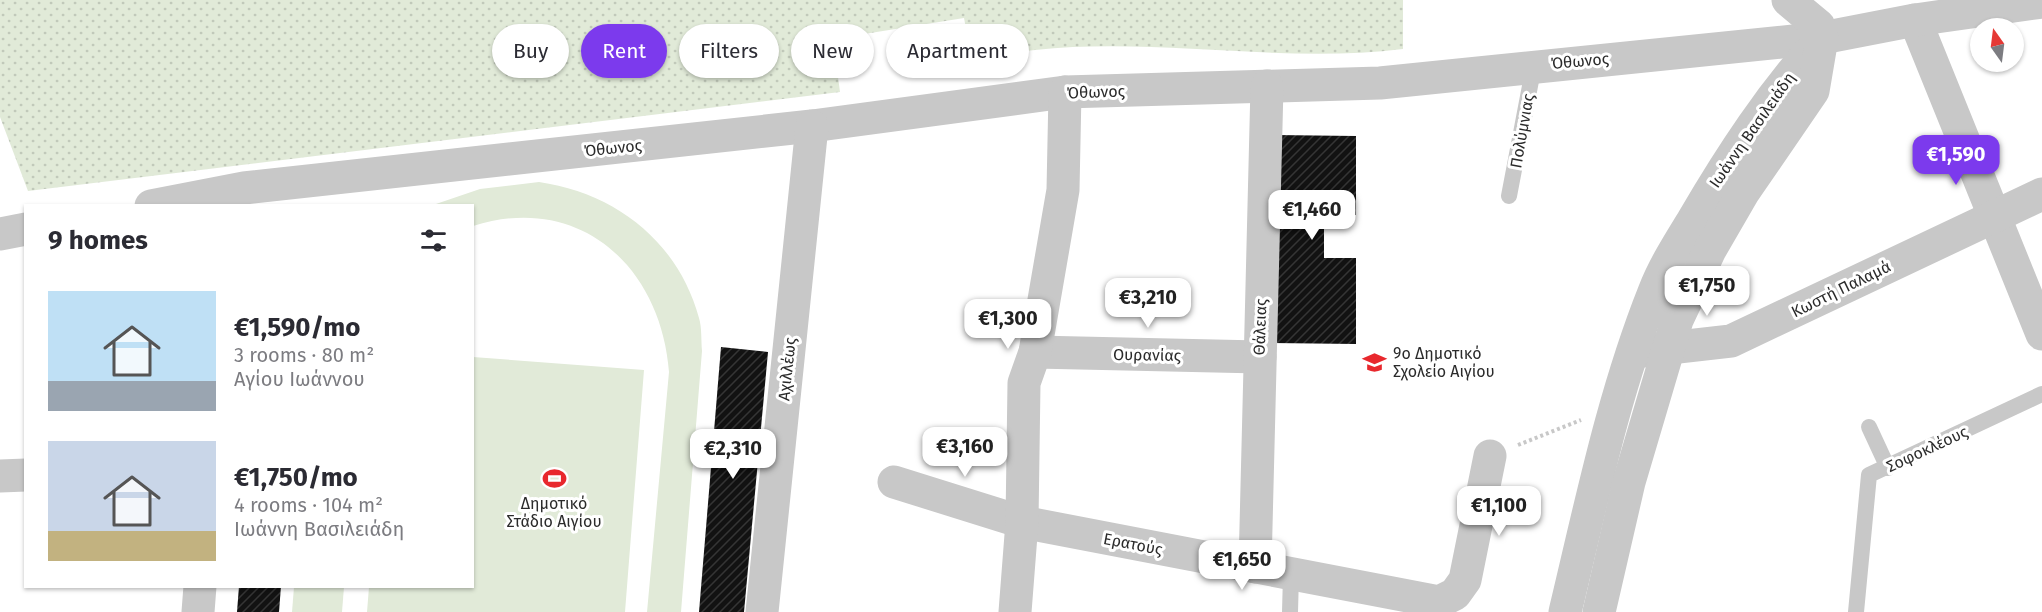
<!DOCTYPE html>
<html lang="en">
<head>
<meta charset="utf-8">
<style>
  :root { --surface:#fff; --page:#f2f2f3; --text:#2b2b33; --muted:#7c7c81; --accent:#7c3aed }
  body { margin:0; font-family:"Fira Sans",sans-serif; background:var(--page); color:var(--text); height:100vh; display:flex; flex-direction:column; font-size:22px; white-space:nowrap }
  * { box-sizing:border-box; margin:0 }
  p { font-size:20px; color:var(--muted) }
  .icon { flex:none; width:33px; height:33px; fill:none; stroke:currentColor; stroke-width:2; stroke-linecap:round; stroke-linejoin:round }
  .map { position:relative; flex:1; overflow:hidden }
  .sheet { position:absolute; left:24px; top:204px; width:450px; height:384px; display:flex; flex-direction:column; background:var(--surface); border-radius:0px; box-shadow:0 2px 4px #0004 }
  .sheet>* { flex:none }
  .top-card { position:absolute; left:492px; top:24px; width:570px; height:54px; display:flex; gap:12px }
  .needle { width:39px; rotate:346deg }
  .buttons { position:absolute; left:1970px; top:18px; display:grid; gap:12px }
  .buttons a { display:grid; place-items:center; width:54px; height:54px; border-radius:50%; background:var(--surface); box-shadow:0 2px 4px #0004; font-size:30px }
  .price { position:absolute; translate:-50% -51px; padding:0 14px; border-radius:12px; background:#fff; color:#222; font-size:20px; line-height:39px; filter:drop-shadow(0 2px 3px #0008) }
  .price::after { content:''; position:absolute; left:50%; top:36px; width:18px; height:14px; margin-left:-9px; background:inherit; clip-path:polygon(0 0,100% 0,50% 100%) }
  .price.current { background:var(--accent); color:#fff }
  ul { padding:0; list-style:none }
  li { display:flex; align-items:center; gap:18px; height:150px; padding:0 24px }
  li span { display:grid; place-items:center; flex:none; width:168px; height:120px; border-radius:0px; color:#555 }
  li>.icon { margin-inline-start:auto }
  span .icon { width:72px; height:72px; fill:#fffc; stroke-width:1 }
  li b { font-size:26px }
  h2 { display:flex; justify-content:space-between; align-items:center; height:72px; padding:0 24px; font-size:26px }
  .tag { padding:0 21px; border-radius:27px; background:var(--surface); box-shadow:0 2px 4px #0004; font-size:21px; line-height:54px }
  .tag.current { background:var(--accent); color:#fff }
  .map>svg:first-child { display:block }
  .grass { fill:url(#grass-dots) }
  .pitch { fill:#e1ead8 }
  .building { fill:url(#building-hatch) }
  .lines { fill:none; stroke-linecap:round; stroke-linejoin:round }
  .path { stroke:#c8c8c8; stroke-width:4; stroke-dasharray:3 3; stroke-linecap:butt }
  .service { stroke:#c8c8c8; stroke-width:16 }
  .minor { stroke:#c8c8c8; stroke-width:33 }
  .tertiary { stroke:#c8c8c8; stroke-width:33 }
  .labels { text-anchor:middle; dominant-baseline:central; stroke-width:6; stroke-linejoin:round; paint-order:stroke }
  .street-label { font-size:16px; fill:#2b2b2b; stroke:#fff }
  .poi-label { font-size:16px; fill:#2b2b2b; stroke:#fff; text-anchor:start }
</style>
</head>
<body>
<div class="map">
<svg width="2042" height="612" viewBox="0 0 2042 612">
  <defs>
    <pattern id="grass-dots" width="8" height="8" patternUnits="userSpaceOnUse" patternTransform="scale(1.5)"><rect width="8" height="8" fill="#e1ead8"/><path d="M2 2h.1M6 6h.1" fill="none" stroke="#c1c9ba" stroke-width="1.8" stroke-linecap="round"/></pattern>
    <pattern id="building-hatch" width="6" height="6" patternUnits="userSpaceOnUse" patternTransform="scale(1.5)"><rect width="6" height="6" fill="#121212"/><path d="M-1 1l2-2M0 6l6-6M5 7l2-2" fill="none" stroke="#353535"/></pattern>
  </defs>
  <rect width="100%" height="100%" fill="#fff"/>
  <path class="grass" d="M 0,0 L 1403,0 L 1403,49 C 1281,64 1157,37 1035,50 C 1015,52 993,61 973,66 L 964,18 L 833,39 L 840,92 L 28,191 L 0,117 Z"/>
  <g class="pitch">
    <path d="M 539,182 C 615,193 678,241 699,318 C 702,328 701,340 702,351 L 681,612 L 647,612 L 669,372 C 661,267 580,192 473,226 L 472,206 L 433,205 L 480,189 Z"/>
    <path d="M 473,357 L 644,370 L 625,612 L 367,612 L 369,587 L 472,586 Z"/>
    <path d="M 294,587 L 344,587 L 342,612 L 292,612 Z"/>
  </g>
  <g class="building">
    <path d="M 1275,135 L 1356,136 L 1356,215 L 1324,215 L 1324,258 L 1356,258 L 1356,344 L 1271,343 Z"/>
    <path d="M 721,347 L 768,352 L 744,612 L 699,612 Z"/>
    <path d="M 239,586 L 281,586 L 279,612 L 237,612 Z"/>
  </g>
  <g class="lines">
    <path class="path" d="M 1518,445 L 1581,420"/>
    <g class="service">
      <path d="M 1509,196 L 1534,65"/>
      <path d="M 1869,427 L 1888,468"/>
      <path d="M 1290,612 L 1291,575"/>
      <path d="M 1856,612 L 1869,475 L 2042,394"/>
    </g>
    <g class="minor">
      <path d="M 1915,20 L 2042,334"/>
      <path d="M 151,206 L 244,188 L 812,126 L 1065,92 L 1380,83 L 1822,38 L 1915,20 L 2042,2"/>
      <path d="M 0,234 L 26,229"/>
      <path d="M 1643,351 L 1731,341 L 2042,194"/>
      <path d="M 1035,352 L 1260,357"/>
      <path d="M 0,476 L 26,475"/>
      <path d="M 894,482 L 1022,522 L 1439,602 L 1455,594 L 1465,580 L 1490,456"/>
      <path d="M 1255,567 L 1267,86"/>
      <path d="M 198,612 L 200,586"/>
      <path d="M 762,612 L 812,126"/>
      <path d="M 1015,612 L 1022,522 L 1024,383 L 1035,352 L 1063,190 L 1065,92"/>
    </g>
    <g class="tertiary">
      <path d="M 1565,612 C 1591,504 1613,395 1654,292 C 1664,266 1679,243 1693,220 C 1731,155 1771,94 1822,38"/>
      <path d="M 1599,612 L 1629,482 L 1677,320 L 1710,250 L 1743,193 L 1813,91 L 1822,38 L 1819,26 L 1788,0"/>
    </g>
  </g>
  <defs>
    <symbol id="school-bare" viewBox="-9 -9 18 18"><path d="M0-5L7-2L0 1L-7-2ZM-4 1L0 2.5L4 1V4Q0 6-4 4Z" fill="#e8282d" stroke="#fff" stroke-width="2.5" paint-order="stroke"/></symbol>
    <symbol id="stadium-bare" viewBox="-9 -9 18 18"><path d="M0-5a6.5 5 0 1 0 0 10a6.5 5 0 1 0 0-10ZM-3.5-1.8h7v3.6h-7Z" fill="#e8282d" stroke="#fff" stroke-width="2.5" paint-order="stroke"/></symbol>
  </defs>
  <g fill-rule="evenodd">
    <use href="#school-bare" x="1358" y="346" width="33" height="33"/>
    <use href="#stadium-bare" x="538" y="462" width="33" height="33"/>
  </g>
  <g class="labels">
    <g class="street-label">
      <text transform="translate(1580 61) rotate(-5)">Όθωνος</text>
      <text transform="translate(1096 92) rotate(-2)">Όθωνος</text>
      <text transform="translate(1752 130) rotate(-55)">Ιωάννη Βασιλειάδη</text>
      <text transform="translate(1522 131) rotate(-80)">Πολύμνιας</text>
      <text transform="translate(613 148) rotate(-6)">Όθωνος</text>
      <text transform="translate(1841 289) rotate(-26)">Κωστή Παλαμά</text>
      <text transform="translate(1260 327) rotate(-88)">Θάλειας</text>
      <text transform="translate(1147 355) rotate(1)">Ουρανίας</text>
      <text transform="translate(787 369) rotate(-84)">Αχιλλέως</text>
      <text transform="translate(1927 449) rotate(-25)">Σοφοκλέους</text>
      <text transform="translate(1133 544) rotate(11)">Ερατούς</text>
    </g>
    <g class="poi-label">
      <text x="1393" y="353">9ο Δημοτικό<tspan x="1393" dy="18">Σχολείο Αιγίου</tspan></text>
      <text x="554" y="503" text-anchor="middle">Δημοτικό<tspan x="554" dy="18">Στάδιο Αιγίου</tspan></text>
    </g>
  </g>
</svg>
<div class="buttons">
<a><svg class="needle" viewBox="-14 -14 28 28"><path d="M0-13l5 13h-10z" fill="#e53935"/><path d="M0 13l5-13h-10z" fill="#7c7c81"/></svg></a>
</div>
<b class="price current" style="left:1956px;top:186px">€1,590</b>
<b class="price" style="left:1312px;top:241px">€1,460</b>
<b class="price" style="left:1707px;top:317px">€1,750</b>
<b class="price" style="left:1148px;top:329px">€3,210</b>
<b class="price" style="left:1008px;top:350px">€1,300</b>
<b class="price" style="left:965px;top:478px">€3,160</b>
<b class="price" style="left:733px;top:480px">€2,310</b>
<b class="price" style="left:1499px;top:537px">€1,100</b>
<b class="price" style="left:1242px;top:591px">€1,650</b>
<div class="top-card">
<a class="tag">Buy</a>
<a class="tag current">Rent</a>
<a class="tag">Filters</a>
<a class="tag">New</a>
<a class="tag">Apartment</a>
</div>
<section class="sheet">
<h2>9 homes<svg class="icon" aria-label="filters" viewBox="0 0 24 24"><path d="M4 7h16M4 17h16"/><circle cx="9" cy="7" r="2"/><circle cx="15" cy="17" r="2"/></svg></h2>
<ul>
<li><span style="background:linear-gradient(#bfe0f5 75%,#9aa5b1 0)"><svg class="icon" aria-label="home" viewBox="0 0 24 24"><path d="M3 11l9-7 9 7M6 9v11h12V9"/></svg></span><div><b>€1,590/mo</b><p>3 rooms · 80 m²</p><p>Αγίου Ιωάννου</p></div></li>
<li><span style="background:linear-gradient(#c9d6e8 75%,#c2b280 0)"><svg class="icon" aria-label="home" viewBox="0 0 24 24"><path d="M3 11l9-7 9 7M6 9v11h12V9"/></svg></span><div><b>€1,750/mo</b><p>4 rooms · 104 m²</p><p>Ιωάννη Βασιλειάδη</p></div></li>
</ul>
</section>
</div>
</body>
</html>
